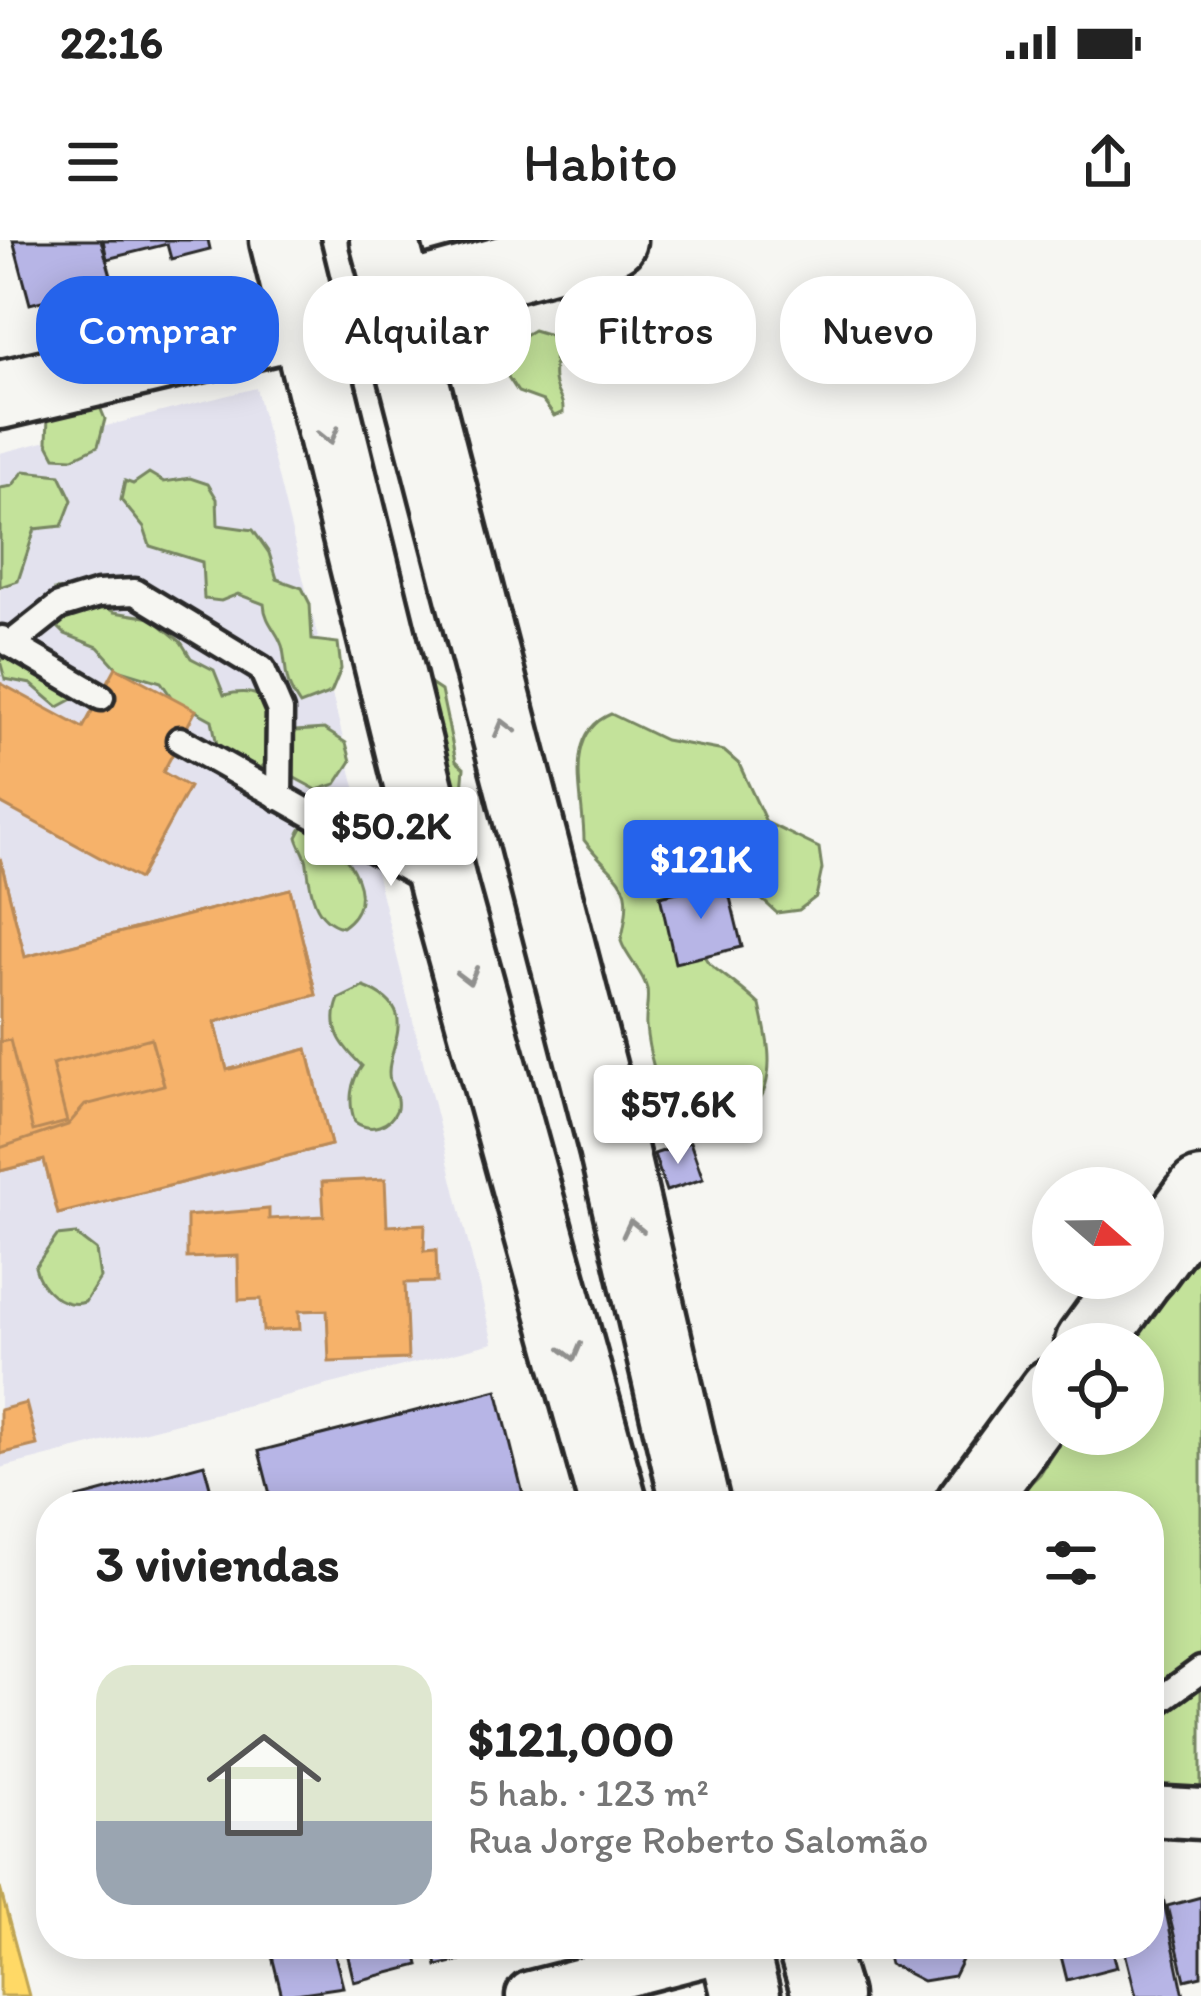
<!DOCTYPE html>
<html lang="es">
<head>
<meta charset="utf-8">
<style>
  :root { --surface:#fff; --page:#f2f2f2; --text:#222; --muted:#767676; --accent:#2563eb }
  body { margin:0; font-family:Itim,sans-serif; background:var(--page); color:var(--text); height:100vh; display:flex; flex-direction:column; font-size:45px; white-space:nowrap }
  * { box-sizing:border-box; margin:0 }
  p { font-size:39px; color:var(--muted) }
  .icon { flex:none; width:66px; height:66px; fill:none; stroke:currentColor; stroke-width:2; stroke-linecap:round; stroke-linejoin:round }
  .map { position:relative; flex:1; overflow:hidden }
  .panel { position:absolute; left:36px; top:1251px; width:1128px; height:468px; display:flex; flex-direction:column; background:var(--surface); border-radius:48px; box-shadow:0 6px 30px #0003 }
  .panel>* { flex:none }
  .guide { position:absolute; left:36px; top:36px; width:1131px; height:108px; display:flex; gap:24px }
  .needle { width:78px; rotate:110deg }
  .controls { position:absolute; left:1032px; top:927px; display:grid; gap:24px }
  .controls a { display:grid; place-items:center; width:132px; height:132px; border-radius:50%; background:var(--surface); box-shadow:0 6px 30px #0003; font-size:60px }
  .price { position:absolute; translate:-50% -102px; padding:0 27px; border-radius:12px; background:#fff; color:#222; font-size:39px; line-height:78px; filter:drop-shadow(0 3px 6px #0008) }
  .price::after { content:''; position:absolute; left:50%; top:72px; width:36px; height:27px; margin-left:-18px; background:inherit; clip-path:polygon(0 0,100% 0,50% 100%) }
  .price.active { background:var(--accent); color:#fff }
  ul { padding:0; list-style:none }
  li { display:flex; align-items:center; gap:36px; height:300px; padding:0 60px }
  li span { display:grid; place-items:center; flex:none; width:336px; height:240px; border-radius:36px; color:#555 }
  li>.icon { margin-inline-start:auto }
  span .icon { width:144px; height:144px; fill:#fffc; stroke-width:1 }
  li b { font-size:51px }
  h2 { display:flex; justify-content:space-between; align-items:center; height:144px; padding:0 60px; font-size:51px }
  .pill { padding:0 42px; border-radius:48px; background:var(--surface); box-shadow:0 6px 30px #0003; font-size:42px; line-height:108px }
  .pill.active { background:var(--accent); color:#fff }
  .status { display:flex; justify-content:space-between; align-items:center; height:84px; padding:0 60px; background:var(--surface); direction:ltr }
  .status svg { height:33px; fill:currentColor }
  header { display:flex; justify-content:space-between; align-items:center; height:156px; padding:0 60px; background:var(--surface); font-size:54px; font-weight:600 }
  .map>svg:first-child { display:block }
  .built { fill:#e3e2ee }
  .green { fill:#c3e29a; stroke:#778662; stroke-width:3 }
  .homes { fill:#ffd966; stroke:#bfa554; stroke-width:3 }
  .health { fill:#f6b26b; stroke:#b98a58; stroke-width:3 }
  .building { fill:#b7b5e6; stroke:#2b2b2b; stroke-width:3 }
  .lines { fill:none; stroke-linecap:round; stroke-linejoin:round }
  .lane-casing { stroke:#2b2b2b; stroke-width:33 }
  .street-casing { stroke:#2b2b2b; stroke-width:57 }
  .secondary-casing { stroke:#2b2b2b; stroke-width:75 }
  .lane { stroke:#f6f6f2; stroke-width:24 }
  .street { stroke:#f6f6f2; stroke-width:48 }
  .secondary { stroke:#f6f6f2; stroke-width:66 }
  .oneway { stroke:#90908e }
</style>
</head>
<body>
<div class="status"><b>22:16</b><svg viewBox="0 0 49 12"><path d="M0 12V9h3v3zM5 12V6h3v6zM10 12V3h3v9zM15 12V0h3v12zM26 1h20v11H26zM47 4h2v5h-2z"/></svg></div>
<header><svg class="icon" aria-label="menu" viewBox="0 0 24 24"><path d="M4 6h16M4 12h16M4 18h16"/></svg>Habito<svg class="icon" aria-label="share" viewBox="0 0 24 24"><path d="M12 15V3M7 8l5-5 5 5M5 13v7h14v-7"/></svg></header>
<div class="map">
<svg width="1201" height="1756" viewBox="0 0 1201 1756">
  <rect width="100%" height="100%" fill="#f6f6f2"/>
  <filter id="ink" filterUnits="userSpaceOnUse"><feTurbulence type="fractalNoise" baseFrequency=".00833" numOctaves="2"/><feDisplacementMap in="SourceGraphic" scale="24" xChannelSelector="R" yChannelSelector="G"/><feConvolveMatrix kernelMatrix="1 2 1 2 8 2 1 2 1" color-interpolation-filters="sRGB"/></filter>
  <g filter="url(#ink)">
    <path class="built" d="M 256,148 L 493,1103 L 0,1228 L 0,213 Z"/>
    <g class="green">
      <path d="M 533,90 L 550,95 C 560,112 550,127 555,145 C 558,157 564,159 563,173 L 554,176 L 543,161 L 518,152 L 508,137 L 516,100 Z"/>
      <path d="M 94,153 L 105,179 L 98,206 L 73,218 L 55,217 L 47,202 L 48,176 Z"/>
      <path d="M 24,231 L 60,235 L 72,260 L 62,286 L 35,289 L 18,341 L 0,347 L 0,248 L 12,246 Z"/>
      <path d="M 149,233 L 164,242 L 190,238 L 208,244 L 217,259 L 218,285 L 253,290 L 269,313 L 277,339 L 302,348 L 310,364 L 312,400 L 338,403 L 341,429 L 331,453 L 300,465 C 283,439 288,437 283,409 C 280,393 265,384 264,364 L 238,354 L 221,361 L 204,359 L 202,322 L 150,306 L 144,288 L 121,260 L 125,241 L 133,244 Z"/>
      <path d="M 75,349 L 114,372 L 152,378 L 181,402 L 191,418 L 214,430 L 224,455 C 277,443 272,476 274,516 L 257,531 L 218,510 L 212,480 L 172,458 L 161,442 L 118,429 L 98,407 L 65,394 L 58,387 L 55,350 Z"/>
      <path d="M 12,412 L 76,449 L 73,459 L 58,467 L 31,444 L 5,439 L 0,421 Z"/>
      <path d="M 406,415 L 425,419 L 420,437 L 441,451 L 456,521 L 464,528 L 460,571 L 448,584 L 432,525 L 422,510 L 417,446 L 402,424 Z"/>
      <path d="M 611,474 L 665,500 L 724,511 L 739,524 L 766,582 L 819,608 L 822,629 L 816,657 L 799,670 L 777,673 C 755,653 740,637 709,645 C 696,742 697,706 760,765 C 766,793 774,820 765,848 C 753,886 694,903 670,866 C 657,846 648,810 646,786 C 645,774 649,761 647,749 C 643,731 627,719 621,701 C 637,635 619,646 584,600 C 584,556 562,494 611,474 Z"/>
      <path d="M 324,489 L 346,503 L 351,521 L 336,544 L 317,550 L 293,537 L 291,501 L 296,491 Z"/>
      <path d="M 305,582 C 339,602 387,656 342,687 C 313,680 310,648 307,624 C 307,616 299,606 297,597 Z"/>
      <path d="M 364,747 C 427,771 382,811 390,841 C 393,852 399,855 397,869 C 390,886 371,893 355,882 C 348,863 350,842 362,826 C 342,806 327,789 339,759 Z"/>
      <path d="M 75,994 L 96,1010 L 100,1038 L 85,1062 C 62,1069 40,1049 35,1027 L 57,996 Z"/>
      <path d="M 1201,1007 L 1201,1591 L 1149,1587 L 1149,1266 L 1007,1266 L 1040,1234 L 1065,1194 L 1143,1194 L 1143,1104 L 1121,1104 Z"/>
    </g>
    <path class="homes" d="M 0,1648 L 29,1756 L 0,1756 Z"/>
    <g class="health">
      <path d="M 116,427 L 196,470 L 163,532 L 189,547 L 139,639 L 0,563 L 0,443 L 83,488 Z"/>
      <path d="M 0,618 L 25,717 L 290,649 L 316,755 L 215,782 L 227,830 L 307,809 L 331,905 L 58,974 L 44,920 L 0,931 Z"/>
      <path d="M 0,618 L 25,717 L 290,649 L 316,755 L 215,782 L 227,830 L 307,809 L 331,905 L 58,974 L 44,920 L 0,931 Z"/>
      <path d="M 151,798 L 164,845 L 85,865 L 68,885 L 0,908 L 0,802 L 10,800 L 33,891 L 67,882 L 52,824 Z"/>
      <path d="M 385,939 L 387,986 L 425,984 L 424,1011 L 436,1010 L 437,1042 L 405,1043 L 408,1119 L 329,1122 L 327,1070 L 299,1071 L 300,1089 L 263,1091 L 261,1059 L 239,1060 L 238,1016 L 187,1018 L 187,976 L 269,969 L 269,979 L 324,976 L 322,942 Z"/>
      <path d="M 26,1163 L 37,1205 L 0,1214 L 0,1170 Z"/>
    </g>
    <g class="building">
      <path d="M 13,0 L 101,0 L 113,43 L 30,64 Z"/>
      <path d="M 103,0 L 208,0 L 210,9 L 171,19 L 167,4 L 107,19 Z"/>
      <path d="M 726,641 L 742,707 L 675,723 L 660,656 Z"/>
      <path d="M 690,902 L 703,939 L 666,951 L 654,914 Z"/>
      <path d="M 497,1150 L 526,1266 L 273,1266 L 259,1211 Z"/>
      <path d="M 204,1224 L 215,1266 L 80,1266 L 78,1258 Z"/>
      <path d="M 1162,1653 L 1184,1756 L 1136,1756 L 1123,1704 L 1149,1704 L 1149,1657 Z"/>
      <path d="M 1201,1657 L 1201,1736 L 1185,1740 L 1167,1666 Z"/>
      <path d="M 269,1704 L 332,1704 L 343,1747 L 282,1756 Z"/>
      <path d="M 345,1704 L 414,1704 L 419,1725 L 354,1742 Z"/>
      <path d="M 432,1704 L 508,1704 L 509,1708 L 437,1726 Z"/>
      <path d="M 885,1704 L 968,1704 L 968,1708 L 954,1736 L 923,1741 L 890,1724 Z"/>
      <path d="M 1058,1704 L 1111,1704 L 1117,1727 L 1067,1740 Z"/>
    </g>
    <g class="lines">
      <defs>
        <g id="lane">
          <path d="M 2,399 L 101,457"/>
          <path d="M 11,404 L 59,366 L 98,354 L 135,352 L 262,429 L 280,471 L 279,557"/>
          <path d="M 180,500 L 429,641"/>
          <path d="M 1149,1468 L 1201,1430"/>
        </g>
        <g id="street">
          <path d="M 1149,1571 L 1201,1574"/>
          <path d="M 531,1756 L 734,1704"/>
        </g>
        <g id="secondary">
          <path d="M 284,0 L 444,650 L 614,1266"/>
          <path d="M 384,0 L 400,59 L 403,97 L 613,908 L 696,1266"/>
          <path d="M 400,59 L 612,0"/>
          <path d="M 0,155 L 301,84"/>
          <path d="M 1143,1031 L 1201,952"/>
          <path d="M 1089,1104 L 1137,1038"/>
          <path d="M 969,1266 L 1053,1152"/>
          <path d="M 733,1704 L 746,1756"/>
          <path d="M 811,1704 L 827,1756"/>
        </g>
      </defs>
      <use href="#lane" class="lane-casing"/>
      <use href="#street" class="street-casing"/>
      <use href="#secondary" class="secondary-casing"/>
      <use href="#lane" class="lane"/>
      <use href="#street" class="street"/>
      <use href="#secondary" class="secondary"/>
    </g>
    <defs><path id="oneway-chevron" d="M-2-3.5L2.5 0L-2 3.5" fill="none" stroke-width="1.6" stroke-linecap="round" stroke-linejoin="round" transform="scale(3)"/></defs>
    <g class="oneway">
      <use href="#oneway-chevron" transform="translate(329 196) rotate(76)"/>
      <use href="#oneway-chevron" transform="translate(504 488) rotate(-105)"/>
      <use href="#oneway-chevron" transform="translate(468 736) rotate(75)"/>
      <use href="#oneway-chevron" transform="translate(632 988) rotate(-103)"/>
      <use href="#oneway-chevron" transform="translate(572 1112) rotate(75)"/>
    </g>
  </g>
</svg>
<div class="controls">
<a><svg class="needle" viewBox="-14 -14 28 28"><path d="M0-13l5 13h-10z" fill="#e53935"/><path d="M0 13l5-13h-10z" fill="#767676"/></svg></a>
<a><svg class="icon" aria-label="locate" viewBox="0 0 24 24"><circle cx="12" cy="12" r="6"/><path d="M12 2v4M12 18v4M2 12h4M18 12h4"/></svg></a>
</div>
<b class="price" style="left:391px;top:649px">$50.2K</b>
<b class="price active" style="left:701px;top:682px">$121K</b>
<b class="price" style="left:678px;top:927px">$57.6K</b>
<div class="guide">
<a class="pill active">Comprar</a>
<a class="pill">Alquilar</a>
<a class="pill">Filtros</a>
<a class="pill">Nuevo</a>
</div>
<section class="panel">
<h2>3 viviendas<svg class="icon" aria-label="filters" viewBox="0 0 24 24"><path d="M4 7h16M4 17h16"/><circle cx="9" cy="7" r="2"/><circle cx="15" cy="17" r="2"/></svg></h2>
<ul>
<li><span style="background:linear-gradient(#dfe7d0 65%,#9aa5b1 0)"><svg class="icon" aria-label="home" viewBox="0 0 24 24"><path d="M3 11l9-7 9 7M6 9v11h12V9"/></svg></span><div><b>$121,000</b><p>5 hab. · 123 m²</p><p>Rua Jorge Roberto Salomão</p></div></li>
</ul>
</section>
</div>
</body>
</html>
